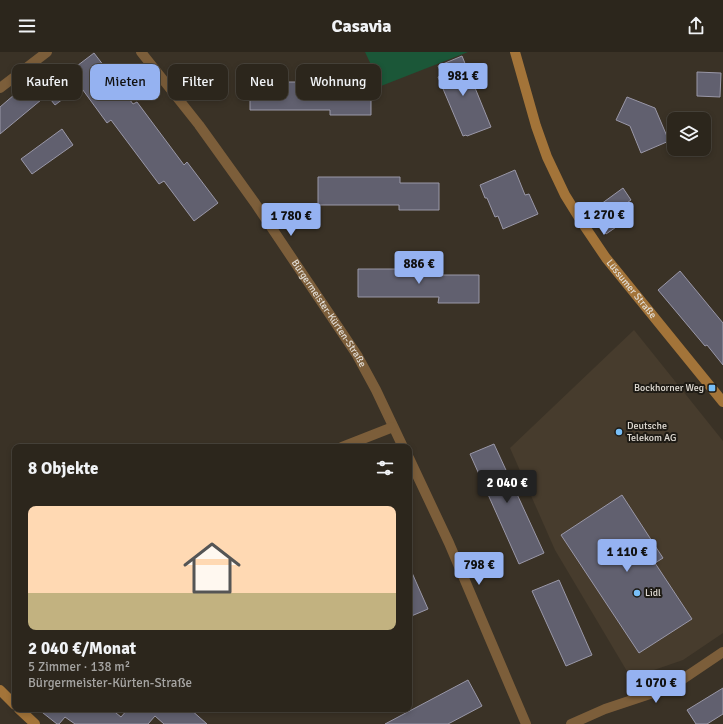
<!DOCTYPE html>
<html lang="de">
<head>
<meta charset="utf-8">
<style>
  :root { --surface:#2c261c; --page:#342e25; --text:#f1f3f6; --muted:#a6a5a3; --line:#48433b; --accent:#95b2f1 }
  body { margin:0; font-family:Signika,sans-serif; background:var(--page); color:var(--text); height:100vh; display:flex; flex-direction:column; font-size:15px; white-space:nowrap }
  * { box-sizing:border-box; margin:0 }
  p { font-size:13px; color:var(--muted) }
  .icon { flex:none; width:22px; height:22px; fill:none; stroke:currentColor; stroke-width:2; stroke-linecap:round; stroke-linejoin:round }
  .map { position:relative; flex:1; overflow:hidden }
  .details { position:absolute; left:12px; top:392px; width:400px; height:268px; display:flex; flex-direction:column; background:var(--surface); border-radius:8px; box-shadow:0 2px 6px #0003,0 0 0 1px var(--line) }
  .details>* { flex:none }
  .banner { position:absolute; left:12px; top:12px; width:400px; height:36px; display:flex; gap:8px }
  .buttons { position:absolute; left:667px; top:60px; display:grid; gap:8px }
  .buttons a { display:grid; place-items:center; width:44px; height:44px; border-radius:8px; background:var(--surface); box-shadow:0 2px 6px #0003,0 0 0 1px var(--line); font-size:20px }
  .price { position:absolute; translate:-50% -34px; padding:0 9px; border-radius:4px; background:var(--accent); color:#111; font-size:13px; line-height:26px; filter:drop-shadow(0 1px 2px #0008) }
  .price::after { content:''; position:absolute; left:50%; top:24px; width:12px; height:9px; margin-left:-6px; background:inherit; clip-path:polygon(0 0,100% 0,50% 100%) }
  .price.active { background:#222; color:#fff }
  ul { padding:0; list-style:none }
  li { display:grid; align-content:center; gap:8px; height:212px; padding:0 16px }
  li span { display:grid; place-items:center; height:124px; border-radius:8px; color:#555 }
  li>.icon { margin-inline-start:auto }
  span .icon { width:72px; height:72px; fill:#fffc; stroke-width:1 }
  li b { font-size:17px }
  h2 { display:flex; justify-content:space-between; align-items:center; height:48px; padding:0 16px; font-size:17px }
  .chip { padding:0 14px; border-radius:8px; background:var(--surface); box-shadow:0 2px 6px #0003,0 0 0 1px var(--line); font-size:14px; line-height:36px }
  .chip.active { background:var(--accent); color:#111 }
  header { display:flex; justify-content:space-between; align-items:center; height:52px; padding:0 16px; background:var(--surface); font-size:18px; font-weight:700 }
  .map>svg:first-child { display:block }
  .commercial { fill:#473c2d }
  .green { fill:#1b5738 }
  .building { fill:#61606f; stroke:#9a98a8 }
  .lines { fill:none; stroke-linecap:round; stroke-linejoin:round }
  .street { stroke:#7c5e3a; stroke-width:10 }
  .secondary { stroke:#a37439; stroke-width:10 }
  .poi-dot { fill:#78bff8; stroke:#1e1b15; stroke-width:1.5 }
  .labels { text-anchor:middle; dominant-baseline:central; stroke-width:4; stroke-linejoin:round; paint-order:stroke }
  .street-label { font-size:10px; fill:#e1dcd4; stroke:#1e1b15 }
  .poi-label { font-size:10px; fill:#e1dcd4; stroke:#1e1b15; text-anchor:start }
</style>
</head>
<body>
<header><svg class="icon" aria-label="menu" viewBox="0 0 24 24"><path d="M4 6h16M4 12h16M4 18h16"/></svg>Casavia<svg class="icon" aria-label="share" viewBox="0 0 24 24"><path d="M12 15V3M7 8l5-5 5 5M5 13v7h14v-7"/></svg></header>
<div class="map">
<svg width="723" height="672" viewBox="0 0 723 672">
  <rect width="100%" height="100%" fill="#3a3226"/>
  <path class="commercial" d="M 634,278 L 723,389 L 723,581 L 683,608 L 631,626 L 555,498 L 510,396 Z"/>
  <path class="green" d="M 365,0 L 468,0 L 381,34 Z"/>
  <g class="building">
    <path d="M 94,1 L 133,52 L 137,50 L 184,113 L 187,110 L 218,151 L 194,169 L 164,129 L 159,132 L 111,68 L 107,71 L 80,34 L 55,53 L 47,43 L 0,82 L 0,55 L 22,36 L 26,40 L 63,13 L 69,20 Z"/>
    <path d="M 462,4 L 491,75 L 467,84 L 466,83 L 463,84 L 438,25 L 442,23 L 438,14 Z"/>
    <path d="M 697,20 L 721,21 L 720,45 L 697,44 Z"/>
    <path d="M 250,30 L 331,30 L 331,36 L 371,36 L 371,63 L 330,63 L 330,58 L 250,58 Z"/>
    <path d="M 627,45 L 655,56 L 669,89 L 641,101 L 630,74 L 616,68 Z"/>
    <path d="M 62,77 L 73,93 L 32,122 L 21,107 Z"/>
    <path d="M 515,118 L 525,143 L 529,142 L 538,162 L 503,177 L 498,164 L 495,165 L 487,146 L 485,146 L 480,133 Z"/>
    <path d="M 318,125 L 400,125 L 400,131 L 439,131 L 439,158 L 399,158 L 399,153 L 318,153 Z"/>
    <path d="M 623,136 L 631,148 L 617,158 L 625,169 L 606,182 L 590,160 Z"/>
    <path d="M 358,217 L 440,217 L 440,223 L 479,223 L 479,251 L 438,251 L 439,245 L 358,245 Z"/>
    <path d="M 680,219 L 723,271 L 723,313 L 707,293 L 705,294 L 658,238 Z"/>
    <path d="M 494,392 L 544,501 L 519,512 L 470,402 Z"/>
    <path d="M 622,443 L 663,506 L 655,511 L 692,567 L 639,601 L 561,483 Z"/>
    <path d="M 409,514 L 428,557 L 409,565 Z"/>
    <path d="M 559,528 L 592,603 L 566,614 L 532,539 Z"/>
    <path d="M 468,628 L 482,654 L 448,672 L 385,672 Z"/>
    <path d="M 723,636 L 723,662 L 707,672 L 696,672 L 687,658 Z"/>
    <path d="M 38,657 L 111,657 L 121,665 L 128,657 L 190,657 L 207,672 L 164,672 L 155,664 L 148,672 L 75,672 L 65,665 L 59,672 L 57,672 Z"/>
  </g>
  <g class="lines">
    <g class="street">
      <path id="s1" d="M 141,0 L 199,73 L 255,151 L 357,303 L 376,338 L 403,395"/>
      <path d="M 0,36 L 47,0"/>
      <path d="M 342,395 L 393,375"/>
      <path d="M 409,406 L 449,491 L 526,672"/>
      <path d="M 571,672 L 605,657 L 671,635 L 723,600"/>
    </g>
    <g class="secondary">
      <path id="s2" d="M 515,0 L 536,74 L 547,105 L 565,143 L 583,172 L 606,206 L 723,350"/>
      <path d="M 0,638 L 15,653"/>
      <path d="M 19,657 L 35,672"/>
    </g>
  </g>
  <g class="poi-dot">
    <rect x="708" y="332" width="8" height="8" rx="2"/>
    <circle cx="619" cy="380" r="4"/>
    <circle cx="637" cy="541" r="4"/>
  </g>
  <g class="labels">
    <g class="street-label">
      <text stroke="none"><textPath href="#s2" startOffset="267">Lüssumer Straße</textPath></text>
      <text stroke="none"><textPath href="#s1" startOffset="322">Bürgermeister-Kürten-Straße</textPath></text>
    </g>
    <g class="poi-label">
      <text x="704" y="336" text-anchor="end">Bockhorner Weg</text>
      <text x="627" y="374">Deutsche<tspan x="627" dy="12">Telekom AG</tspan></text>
      <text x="645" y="541">Lidl</text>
    </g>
  </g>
</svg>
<div class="buttons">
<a><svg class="icon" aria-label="layers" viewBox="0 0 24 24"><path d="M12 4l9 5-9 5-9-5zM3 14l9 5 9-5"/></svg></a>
</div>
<b class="price" style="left:463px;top:45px">981 €</b>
<b class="price" style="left:604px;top:184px">1 270 €</b>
<b class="price" style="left:291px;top:185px">1 780 €</b>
<b class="price" style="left:419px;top:233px">886 €</b>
<b class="price active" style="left:507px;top:452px">2 040 €</b>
<b class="price" style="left:627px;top:521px">1 110 €</b>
<b class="price" style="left:479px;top:534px">798 €</b>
<b class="price" style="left:656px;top:652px">1 070 €</b>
<div class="banner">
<a class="chip">Kaufen</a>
<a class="chip active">Mieten</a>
<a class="chip">Filter</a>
<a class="chip">Neu</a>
<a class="chip">Wohnung</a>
</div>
<section class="details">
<h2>8 Objekte<svg class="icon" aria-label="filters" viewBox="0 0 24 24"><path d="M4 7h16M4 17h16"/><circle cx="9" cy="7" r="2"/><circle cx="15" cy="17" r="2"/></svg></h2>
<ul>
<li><span style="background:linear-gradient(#ffd9b3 70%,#c2b280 0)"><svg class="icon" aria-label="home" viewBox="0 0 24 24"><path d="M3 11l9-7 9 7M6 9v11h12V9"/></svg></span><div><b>2 040 €/Monat</b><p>5 Zimmer · 138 m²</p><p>Bürgermeister-Kürten-Straße</p></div></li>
</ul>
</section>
</div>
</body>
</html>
